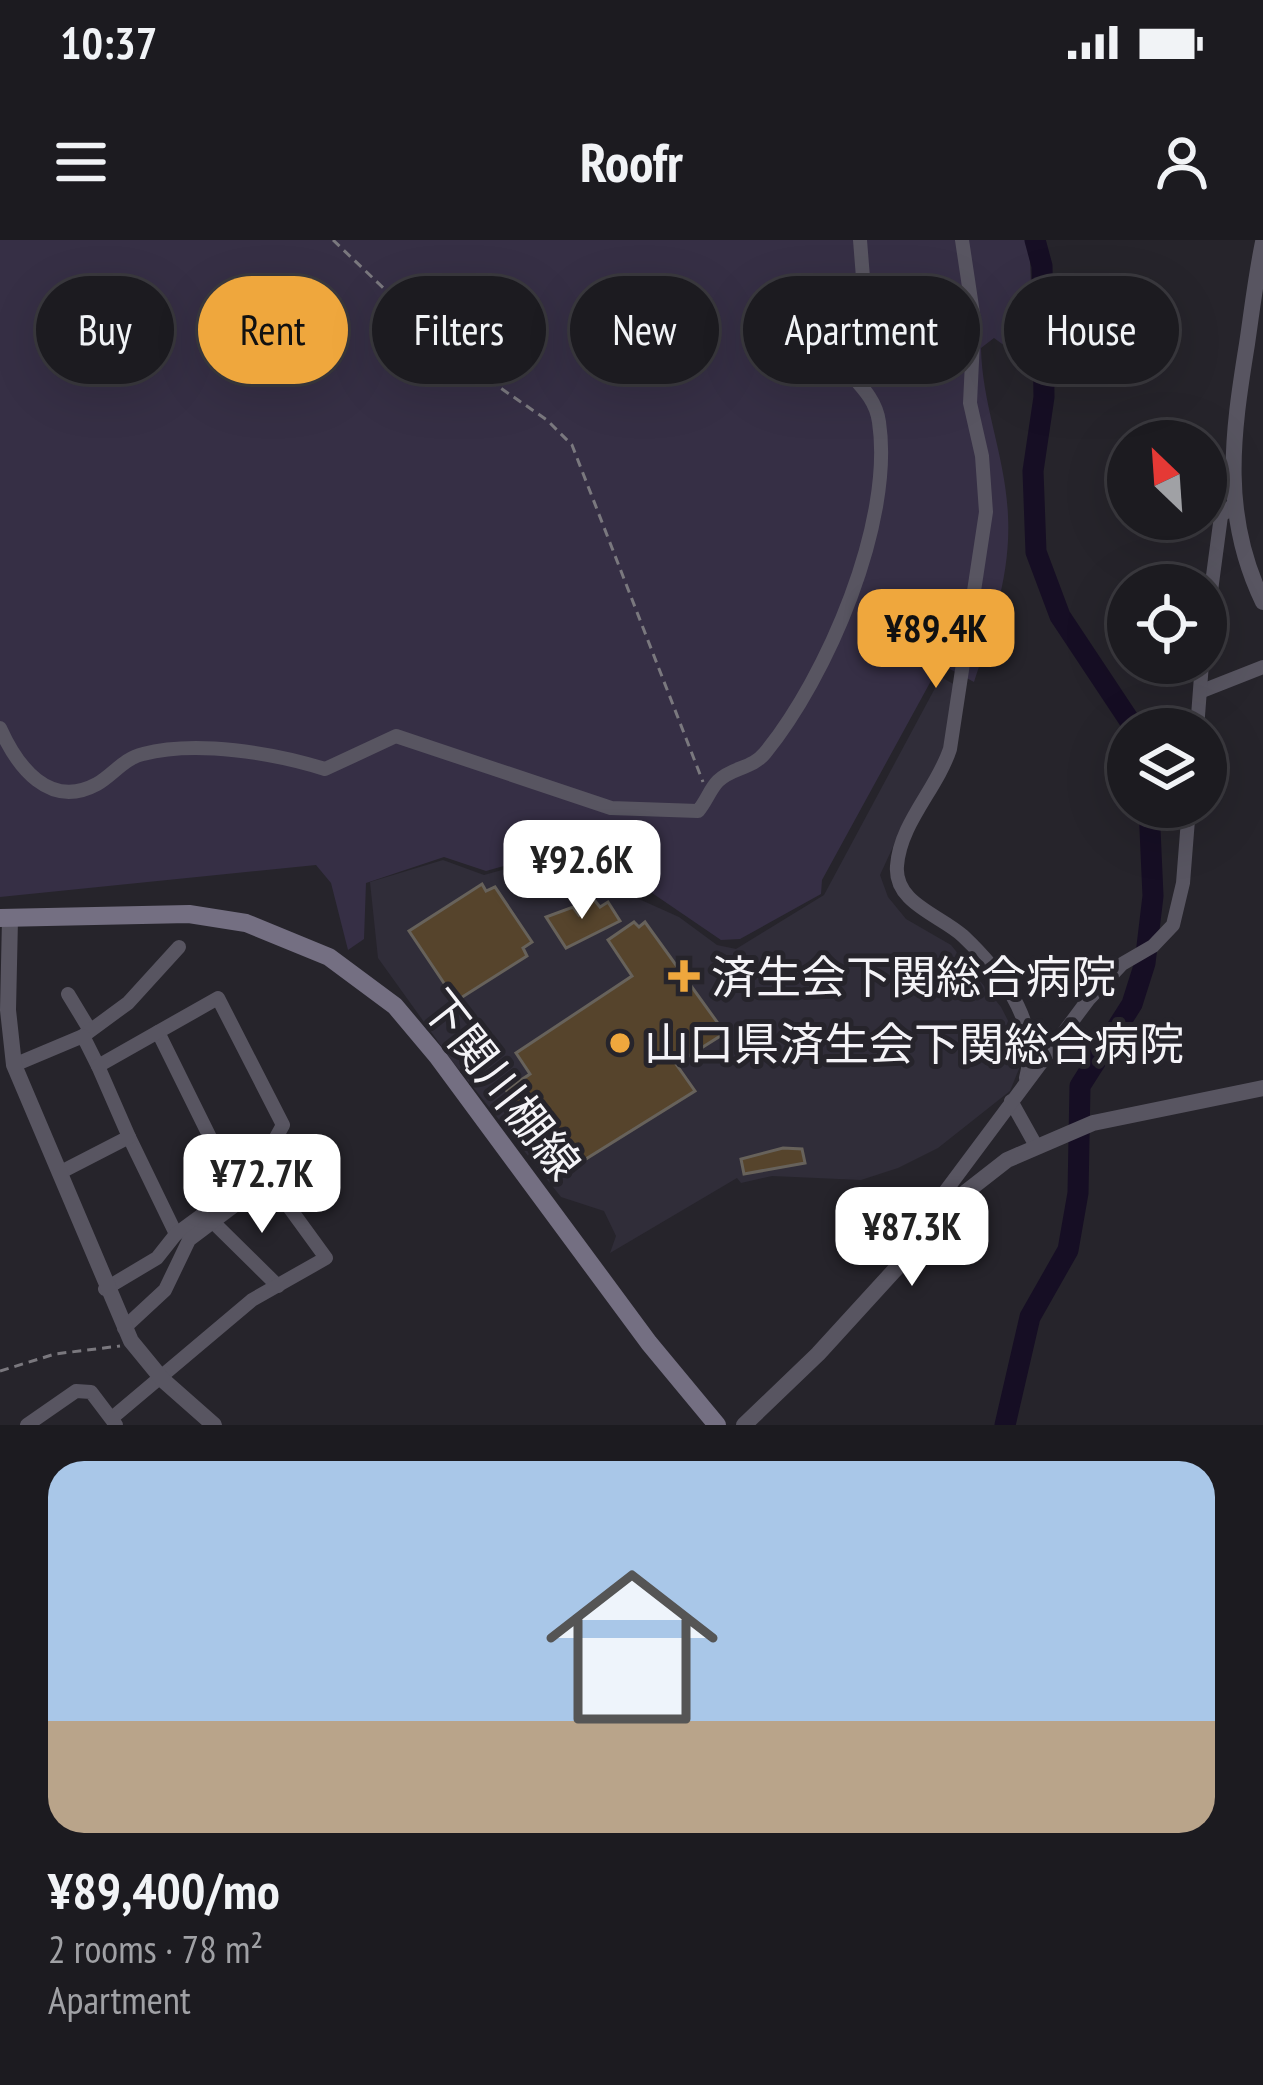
<!DOCTYPE html>
<html lang="en">
<head>
<meta charset="utf-8">
<style>
  :root { --surface:#1c1b20; --page:#29282d; --text:#f1f3f6; --muted:#a0a1a5; --line:#3a393e; --accent:#efa73d }
  body { margin:0; font-family:"PT Sans Narrow","Noto Sans JP",sans-serif; background:var(--page); color:var(--text); height:100vh; display:flex; flex-direction:column; font-size:45px; white-space:nowrap }
  * { box-sizing:border-box; margin:0 }
  p { font-size:39px; color:var(--muted) }
  .icon { flex:none; width:66px; height:66px; fill:none; stroke:currentColor; stroke-width:2; stroke-linecap:round; stroke-linejoin:round }
  .map { position:relative; height:1185px; overflow:hidden }
  .sheet { display:flex; flex-direction:column; background:var(--surface); flex:1 }
  .sheet>* { flex:none }
  .top-card { position:absolute; left:36px; top:36px; width:1191px; height:108px; display:flex; gap:24px }
  .needle { width:78px; rotate:335deg }
  .fabs { position:absolute; left:1107px; top:180px; display:grid; gap:24px }
  .fabs a { display:grid; place-items:center; width:120px; height:120px; border-radius:50%; background:var(--surface); box-shadow:0 12px 48px #0002,0 0 0 3px var(--line); font-size:60px }
  .price { position:absolute; translate:-50% -102px; padding:0 27px; border-radius:24px; background:#fff; color:#222; font-size:39px; line-height:78px; filter:drop-shadow(0 3px 6px #0008) }
  .price::after { content:''; position:absolute; left:50%; top:72px; width:36px; height:27px; margin-left:-18px; background:inherit; clip-path:polygon(0 0,100% 0,50% 100%) }
  .price.active { background:var(--accent); color:#111 }
  ul { padding:0; list-style:none }
  li { display:grid; align-content:center; gap:24px; height:636px; padding:0 48px }
  li+li { border-top:3px solid var(--line) }
  li span { display:grid; place-items:center; height:372px; border-radius:36px; color:#555 }
  li>.icon { margin-inline-start:auto }
  span .icon { width:216px; height:216px; fill:#fffc; stroke-width:1 }
  li b { font-size:51px }
  .chip { padding:0 42px; border-radius:54px; background:var(--surface); box-shadow:0 12px 48px #0002,0 0 0 3px var(--line); font-size:42px; line-height:108px }
  .chip.active { background:var(--accent); color:#111 }
  .status { display:flex; justify-content:space-between; align-items:center; height:84px; padding:0 60px; background:var(--surface); direction:ltr }
  .status svg { height:33px; fill:currentColor }
  header { display:flex; justify-content:space-between; align-items:center; height:156px; padding:0 48px; background:var(--surface); font-size:54px; font-weight:800 }
  .map>svg:first-child { display:block }
  .built { fill:#302d39 }
  .green { fill:#362f45 }
  .lines { fill:none; stroke-linecap:round; stroke-linejoin:round }
  .river { stroke:#160e24; stroke-width:21 }
  .building { fill:#56442c; stroke:#67625b; stroke-width:3 }
  .path { stroke:#7a787e; stroke-width:3; stroke-dasharray:9 6; stroke-linecap:butt }
  .minor { stroke:#585561; stroke-width:14 }
  .tertiary { stroke:#585561; stroke-width:16 }
  .secondary { stroke:#746f82; stroke-width:18 }
  .poi-dot { fill:#efa73d; stroke:#26242b; stroke-width:4.5 }
  .labels { text-anchor:middle; dominant-baseline:central; stroke-width:10; stroke-linejoin:round; paint-order:stroke }
  .poi-label { font-size:45px; fill:#f4f3f7; stroke:#26242b; text-anchor:start }
  .street-label { font-size:45px; fill:#f4f3f7; stroke:#26242b }
</style>
</head>
<body>
<div class="status"><b>10:37</b><svg viewBox="0 0 49 12"><path d="M0 12V9h3v3zM5 12V6h3v6zM10 12V3h3v9zM15 12V0h3v12zM26 1h20v11H26zM47 4h2v5h-2z"/></svg></div>
<header><svg class="icon" aria-label="menu" viewBox="0 0 24 24"><path d="M4 6h16M4 12h16M4 18h16"/></svg>Roofr<svg class="icon" aria-label="person" viewBox="0 0 24 24"><circle cx="12" cy="8" r="4"/><path d="M4 21q1-7 8-7t8 7"/></svg></header>
<div class="map">
<svg width="1263" height="1185" viewBox="0 0 1263 1185">
  <rect width="100%" height="100%" fill="#26242b"/>
  <path class="built" d="M 941,437 L 957,446 L 954,479 L 927,555 L 910,570 L 880,635 L 888,657 L 906,679 L 951,705 L 1001,767 L 1018,800 L 1021,824 L 1010,851 L 938,908 L 898,928 L 861,940 L 772,936 L 741,943 L 737,938 L 610,1013 L 616,996 L 604,971 L 561,957 L 452,821 L 378,718 L 370,642 L 443,620 L 484,635 L 538,620 L 563,625 L 679,677 L 717,705 L 736,709 L 824,655 Z"/>
  <path class="green" d="M 0,0 L 1029,0 L 1034,109 L 1024,120 L 994,98 L 981,108 C 982,165 1006,218 1008,276 C 1011,334 992,388 974,442 L 948,428 L 932,439 L 822,640 L 821,654 L 740,699 L 721,700 L 633,640 L 539,616 L 486,631 L 444,617 L 366,643 L 364,699 L 348,710 L 331,643 L 316,625 L 0,657 Z"/>
  <g class="lines">
    <g class="river">
      <path d="M 1035,0 L 1042,26 L 1044,157 L 1033,231 L 1036,312 L 1060,376 L 1135,489"/>
      <path d="M 1005,1185 L 1030,1077 L 1068,1010 L 1078,953 L 1080,846 L 1132,764 L 1145,723 L 1153,656 L 1149,567"/>
    </g>
  </g>
  <g class="building">
    <path d="M 482,644 L 486,651 L 495,647 L 532,702 L 523,708 L 527,716 L 456,761 L 409,691 Z"/>
    <path d="M 591,656 L 600,667 L 608,662 L 620,681 L 566,708 L 546,677 L 573,667 L 579,675 L 584,671 L 580,663 Z"/>
    <path d="M 634,682 L 639,687 L 645,682 L 725,793 L 676,824 L 695,851 L 573,927 L 532,880 L 527,883 L 506,850 L 530,834 L 516,813 L 632,736 L 608,700 Z"/>
    <path d="M 783,908 L 802,909 L 805,923 L 744,934 L 741,919 Z"/>
  </g>
  <g class="lines">
    <g class="path">
      <path d="M 333,0 L 457,118 L 547,180 L 572,205 L 703,542"/>
      <path d="M 0,1131 L 55,1114 L 120,1106"/>
    </g>
    <g class="minor">
      <path d="M 962,0 L 974,80 L 970,163 L 982,216 L 986,272 L 950,509 C 937,549 900,583 897,626 C 894,663 940,675 963,696 C 1001,732 1042,784 1026,838"/>
      <path d="M 1206,388 L 1221,276 L 1232,266"/>
      <path d="M 1202,451 L 1263,427"/>
      <path d="M 0,488 C 17,526 49,570 97,544 C 113,535 124,518 143,514 C 196,500 274,513 325,529 L 396,496 L 611,568 L 698,571 C 706,562 710,549 718,541 C 732,527 752,529 765,513 C 827,437 894,282 879,182 C 874,143 830,129 826,89 L 864,50 L 860,0"/>
      <path d="M 1197,489 L 1202,423"/>
      <path d="M 68,754 L 88,787"/>
      <path d="M 158,792 L 236,950"/>
      <path d="M 83,796 L 128,763 L 179,707"/>
      <path d="M 14,825 L 83,796 L 98,826"/>
      <path d="M 1011,861 L 1035,904"/>
      <path d="M 129,897 L 176,994"/>
      <path d="M 61,932 L 129,897 L 98,826 L 218,758 L 283,885 L 254,937 L 176,994 L 157,1018 L 105,1049"/>
      <path d="M 212,981 L 278,1046"/>
      <path d="M 924,997 L 921,984 L 1088,760 L 1122,724 L 1153,706 L 1173,685 L 1183,643 L 1189,567"/>
      <path d="M 112,1178 L 252,1060 L 326,1018 L 286,963 L 262,945 L 189,1000 L 165,1050 L 124,1088"/>
      <path d="M 27,1185 L 76,1151 L 91,1152 L 116,1185"/>
    </g>
    <g class="tertiary">
      <path d="M 1263,2 C 1256,36 1252,70 1247,104 C 1232,196 1221,275 1263,362"/>
      <path d="M 10,679 L 8,770 L 14,825 L 131,1101 L 163,1140 L 214,1185"/>
      <path d="M 744,1185 L 818,1114 L 966,952 L 1007,920 L 1093,883 L 1263,848"/>
    </g>
    <path class="secondary" d="M 0,678 L 189,674 L 246,683 L 329,717 L 395,766 L 437,816 L 649,1103 L 717,1185"/>
  </g>
  <g class="poi-dot">
    <path d="M678 718h12v12h12v12h-12v12h-12v-12h-12v-12h12z"/>
    <circle cx="620" cy="803" r="12"/>
  </g>
  <g class="labels">
    <g class="poi-label">
      <text x="711" y="736">済生会下関総合病院</text>
      <text x="644" y="803">山口県済生会下関総合病院</text>
    </g>
    <g class="street-label">
      <text transform="translate(502 844) rotate(52)">下関川棚線</text>
    </g>
  </g>
</svg>
<div class="fabs">
<a><svg class="needle" viewBox="-14 -14 28 28"><path d="M0-13l5 13h-10z" fill="#e53935"/><path d="M0 13l5-13h-10z" fill="#a0a1a5"/></svg></a>
<a><svg class="icon" aria-label="locate" viewBox="0 0 24 24"><circle cx="12" cy="12" r="6"/><path d="M12 2v4M12 18v4M2 12h4M18 12h4"/></svg></a>
<a><svg class="icon" aria-label="layers" viewBox="0 0 24 24"><path d="M12 4l9 5-9 5-9-5zM3 14l9 5 9-5"/></svg></a>
</div>
<b class="price active" style="left:936px;top:451px">¥89.4K</b>
<b class="price" style="left:582px;top:682px">¥92.6K</b>
<b class="price" style="left:262px;top:996px">¥72.7K</b>
<b class="price" style="left:912px;top:1049px">¥87.3K</b>
<div class="top-card">
<a class="chip">Buy</a>
<a class="chip active">Rent</a>
<a class="chip">Filters</a>
<a class="chip">New</a>
<a class="chip">Apartment</a>
<a class="chip">House</a>
</div>
</div>
<section class="sheet">
<ul>
<li><span style="background:linear-gradient(#a9c7e8 70%,#b9a48a 0)"><svg class="icon" aria-label="home" viewBox="0 0 24 24"><path d="M3 11l9-7 9 7M6 9v11h12V9"/></svg></span><div><b>¥89,400/mo</b><p>2 rooms · 78 m²</p><p>Apartment</p></div></li>
</ul>
</section>
</body>
</html>
